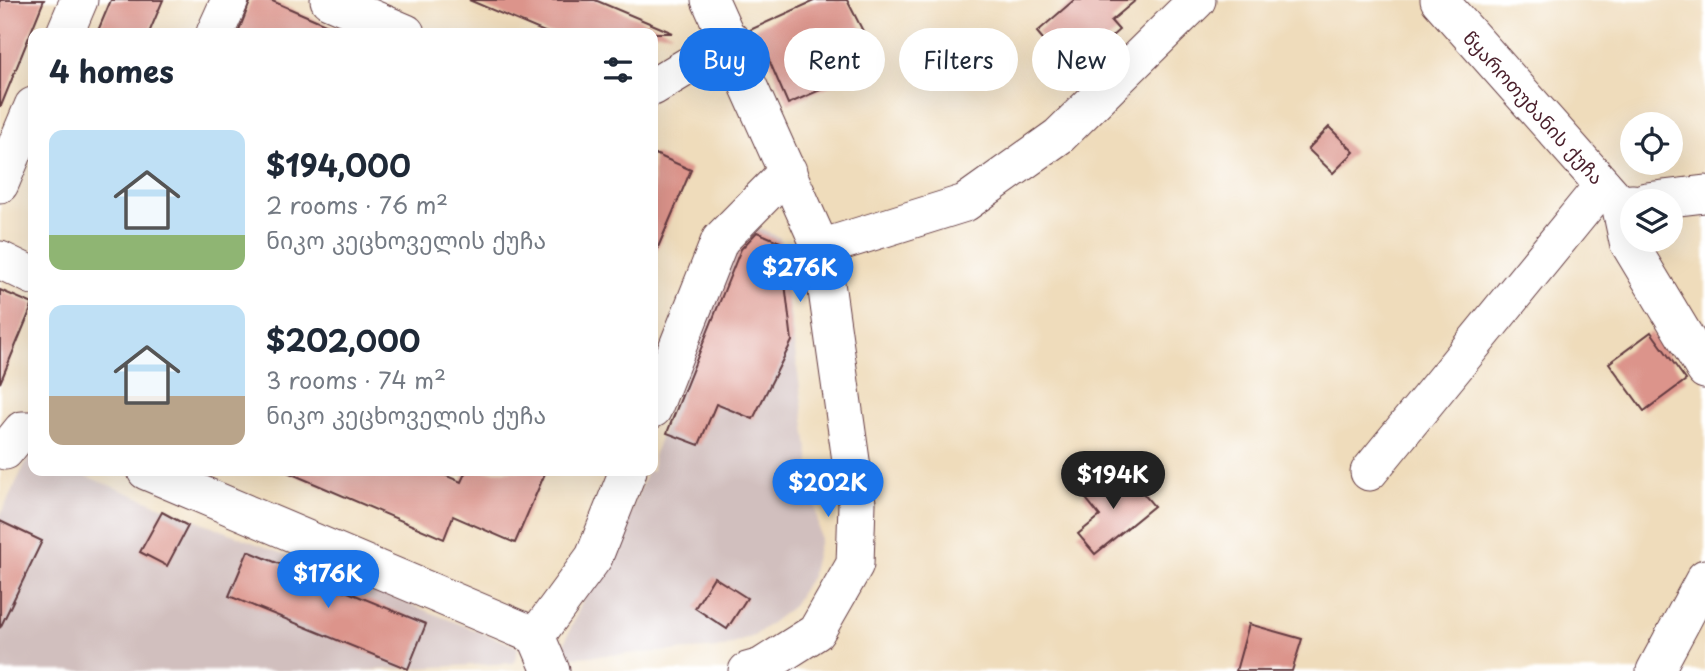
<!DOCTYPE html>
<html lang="en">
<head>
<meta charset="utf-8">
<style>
  :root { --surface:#fff; --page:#f6f6f7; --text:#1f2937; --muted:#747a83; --accent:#1a73e8 }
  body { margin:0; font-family:"Playpen Sans","Noto Sans Georgian",sans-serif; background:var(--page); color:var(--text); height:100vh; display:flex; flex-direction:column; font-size:26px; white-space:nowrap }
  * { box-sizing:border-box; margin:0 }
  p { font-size:23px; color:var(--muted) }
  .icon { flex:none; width:38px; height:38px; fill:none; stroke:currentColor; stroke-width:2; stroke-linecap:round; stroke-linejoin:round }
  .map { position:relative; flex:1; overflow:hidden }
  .drawer { position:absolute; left:28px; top:28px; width:630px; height:448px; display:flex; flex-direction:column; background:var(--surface); border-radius:14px; box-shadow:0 7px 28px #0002 }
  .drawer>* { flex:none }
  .guide { position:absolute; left:679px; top:28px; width:665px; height:63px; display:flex; gap:14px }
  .controls { position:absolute; left:1620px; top:112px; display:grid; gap:14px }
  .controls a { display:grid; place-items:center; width:63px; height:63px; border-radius:50%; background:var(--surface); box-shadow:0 7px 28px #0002; font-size:35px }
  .price { position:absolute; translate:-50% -60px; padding:0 16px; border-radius:24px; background:var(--accent); color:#fff; font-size:23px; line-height:46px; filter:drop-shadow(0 2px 4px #0008) }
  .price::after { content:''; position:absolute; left:50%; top:42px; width:21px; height:16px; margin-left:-10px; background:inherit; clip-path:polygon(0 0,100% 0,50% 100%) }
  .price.selected { background:#222; color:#fff }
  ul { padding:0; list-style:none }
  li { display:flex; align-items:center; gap:21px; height:175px; padding:0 21px }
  li span { display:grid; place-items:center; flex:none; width:196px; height:140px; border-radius:14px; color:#555 }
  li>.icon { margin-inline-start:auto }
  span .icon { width:84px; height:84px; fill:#fffc; stroke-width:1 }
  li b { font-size:30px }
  h2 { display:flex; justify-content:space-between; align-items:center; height:84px; padding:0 21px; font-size:30px }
  .tag { padding:0 24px; border-radius:32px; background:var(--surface); box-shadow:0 7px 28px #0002; font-size:24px; line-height:63px }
  .tag.selected { background:var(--accent); color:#fff }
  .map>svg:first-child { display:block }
  .industrial { fill:#d1bfbe }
  .building { fill:#dc948b }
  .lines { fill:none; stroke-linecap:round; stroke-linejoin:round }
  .minor-casing { stroke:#633b41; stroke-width:39 }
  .minor { stroke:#fff; stroke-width:37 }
  .labels { text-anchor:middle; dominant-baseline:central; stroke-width:6; stroke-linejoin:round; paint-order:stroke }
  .street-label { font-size:19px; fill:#4a1f2b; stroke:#fff }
</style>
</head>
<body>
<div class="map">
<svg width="1705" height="671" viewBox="0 0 1705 671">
  <rect width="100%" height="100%" fill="#fff"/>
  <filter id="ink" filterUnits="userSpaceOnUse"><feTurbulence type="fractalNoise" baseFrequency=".0143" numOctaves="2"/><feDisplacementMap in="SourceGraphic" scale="14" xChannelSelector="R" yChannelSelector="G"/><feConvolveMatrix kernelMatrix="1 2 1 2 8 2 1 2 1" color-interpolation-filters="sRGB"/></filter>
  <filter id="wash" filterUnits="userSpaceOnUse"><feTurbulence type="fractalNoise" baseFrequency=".00686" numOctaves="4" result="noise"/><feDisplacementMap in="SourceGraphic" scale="28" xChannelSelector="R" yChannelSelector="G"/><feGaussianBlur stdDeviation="1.57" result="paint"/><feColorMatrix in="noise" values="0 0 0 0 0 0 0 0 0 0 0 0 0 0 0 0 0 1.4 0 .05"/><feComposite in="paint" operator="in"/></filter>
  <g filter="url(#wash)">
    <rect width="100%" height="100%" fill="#efdcbb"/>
    <g class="industrial">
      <path d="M 745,222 L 780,238 L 820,539 L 811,576 L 792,607 L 754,636 L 722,648 L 558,658 L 592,579 L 611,562 L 647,471 L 653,471 L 653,456 Z"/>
      <path d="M 30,454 L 33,455 L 33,471 L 73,471 L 518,647 L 514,663 L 355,671 L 0,671 L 0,516 Z"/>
    </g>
    <g id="blocks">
      <g class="building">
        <path d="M 0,0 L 44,0 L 1,106 L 0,106 Z"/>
        <path d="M 111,0 L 163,0 L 149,33 L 97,33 Z"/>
        <path d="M 251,0 L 270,0 L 346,33 L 238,33 Z"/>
        <path d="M 469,0 L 595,0 L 673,33 L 547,33 Z"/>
        <path d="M 816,0 L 847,0 L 865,35 L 828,54 L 841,81 L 788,104 L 766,53 L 762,55 L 750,30 Z"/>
        <path d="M 1074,0 L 1136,0 L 1111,21 L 1119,30 L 1071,72 L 1037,32 Z"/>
        <path d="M 1329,127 L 1354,152 L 1333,173 L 1308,149 Z"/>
        <path d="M 653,153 L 691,170 L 653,259 Z"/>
        <path d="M 757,232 L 780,242 L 792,341 L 753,419 L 716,404 L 699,445 L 667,433 L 741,249 Z"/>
        <path d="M 0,290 L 33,304 L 0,383 Z"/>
        <path d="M 1651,332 L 1686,380 L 1644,411 L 1609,363 Z"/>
        <path d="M 285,471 L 435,471 L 461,482 L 466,471 L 546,471 L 515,543 L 453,516 L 444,539 Z"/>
        <path d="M 1112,471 L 1129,492 L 1137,486 L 1154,506 L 1095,554 L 1078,534 L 1100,516 L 1083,495 Z"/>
        <path d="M 162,512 L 188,526 L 167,566 L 140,552 Z"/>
        <path d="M 0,521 L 42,541 L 0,628 Z"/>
        <path d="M 248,551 L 426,624 L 408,669 L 229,596 Z"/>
        <path d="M 714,577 L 747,598 L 727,629 L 695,608 Z"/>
        <path d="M 1249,624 L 1302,639 L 1292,671 L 1236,671 Z"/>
      </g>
    </g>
  </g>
  <g filter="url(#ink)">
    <use href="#blocks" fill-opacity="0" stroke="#633b41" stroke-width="2"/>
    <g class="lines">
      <defs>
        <g id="minor">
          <path d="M 329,0 L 406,33"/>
          <path d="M 710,0 L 821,248 L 857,503 L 855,564 L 816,632 L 761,667 L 747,671"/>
          <path d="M 1439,0 L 1620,204 L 1633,203"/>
          <path d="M 65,33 L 79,0"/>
          <path d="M 215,33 L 230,0"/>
          <path d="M 653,87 L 731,40"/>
          <path d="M 0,184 L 33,106"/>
          <path d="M 1646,201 L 1705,194"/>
          <path d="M 1620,204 L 1628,242 L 1705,370"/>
          <path d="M 821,248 L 965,203 L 1059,136 L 1197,0"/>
          <path d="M 0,260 L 33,276"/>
          <path d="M 653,409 L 720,240 L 788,171"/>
          <path d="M 0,449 L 5,451 L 22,430 L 33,430"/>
          <path d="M 146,471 L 536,636 L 551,671"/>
          <path d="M 1369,472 L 1603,185"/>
          <path d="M 536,636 L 594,557 L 628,471"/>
          <path d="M 1655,671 L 1705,578"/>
        </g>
      </defs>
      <use href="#minor" class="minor-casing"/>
      <use href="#minor" class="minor"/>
    </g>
  </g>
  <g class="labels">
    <g class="street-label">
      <text transform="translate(1534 107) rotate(48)">წყაროთუბანის ქუჩა</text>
    </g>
  </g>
</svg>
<div class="controls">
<a><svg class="icon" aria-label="locate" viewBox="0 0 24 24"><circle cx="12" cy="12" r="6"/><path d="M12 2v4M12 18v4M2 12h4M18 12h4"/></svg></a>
<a><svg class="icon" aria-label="layers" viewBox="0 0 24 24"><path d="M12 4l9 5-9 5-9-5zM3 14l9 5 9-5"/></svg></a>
</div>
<b class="price" style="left:800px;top:304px">$276K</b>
<b class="price selected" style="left:1113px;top:511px">$194K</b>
<b class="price" style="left:828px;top:519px">$202K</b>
<b class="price" style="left:328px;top:610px">$176K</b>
<div class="guide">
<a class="tag selected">Buy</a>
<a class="tag">Rent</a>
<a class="tag">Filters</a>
<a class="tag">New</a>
</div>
<section class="drawer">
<h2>4 homes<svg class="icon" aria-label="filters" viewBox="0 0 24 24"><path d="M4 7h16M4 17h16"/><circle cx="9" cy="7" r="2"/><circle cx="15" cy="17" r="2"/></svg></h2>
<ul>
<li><span style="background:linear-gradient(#bfe0f5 75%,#8fb573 0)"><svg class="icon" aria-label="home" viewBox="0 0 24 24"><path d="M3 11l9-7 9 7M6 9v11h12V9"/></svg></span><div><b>$194,000</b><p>2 rooms · 76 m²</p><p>ნიკო კეცხოველის ქუჩა</p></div></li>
<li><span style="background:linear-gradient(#bfe0f5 65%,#b9a48a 0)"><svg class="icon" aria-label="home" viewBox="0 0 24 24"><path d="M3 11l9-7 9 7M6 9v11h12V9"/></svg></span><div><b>$202,000</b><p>3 rooms · 74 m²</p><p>ნიკო კეცხოველის ქუჩა</p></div></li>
</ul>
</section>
</div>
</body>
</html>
